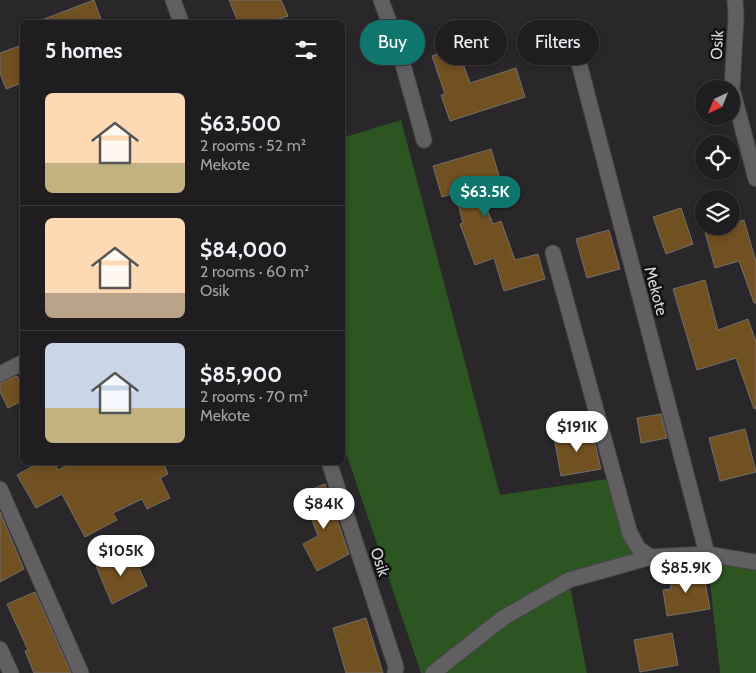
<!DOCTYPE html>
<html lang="en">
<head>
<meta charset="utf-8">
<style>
  :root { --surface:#201d20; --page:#282629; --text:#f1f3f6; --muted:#a2a2a5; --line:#3d3b3e; --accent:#0f766e }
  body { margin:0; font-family:Cabin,sans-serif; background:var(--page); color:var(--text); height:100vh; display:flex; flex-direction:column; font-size:19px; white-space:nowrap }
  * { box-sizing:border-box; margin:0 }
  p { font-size:16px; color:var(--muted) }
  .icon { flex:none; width:28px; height:28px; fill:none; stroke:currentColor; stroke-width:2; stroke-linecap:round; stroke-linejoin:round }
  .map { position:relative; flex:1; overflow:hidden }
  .panel { position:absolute; left:20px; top:20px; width:325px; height:445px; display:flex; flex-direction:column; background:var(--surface); border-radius:8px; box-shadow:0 2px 8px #0003,0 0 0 1px var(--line) }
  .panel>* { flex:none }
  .hud { position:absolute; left:360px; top:20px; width:320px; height:45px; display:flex; gap:10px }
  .needle { width:32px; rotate:223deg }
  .fabs { position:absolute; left:695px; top:80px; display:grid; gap:10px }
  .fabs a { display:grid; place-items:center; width:45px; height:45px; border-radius:50%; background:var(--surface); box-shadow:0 2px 8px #0003,0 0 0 1px var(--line); font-size:25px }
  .price { position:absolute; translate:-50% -42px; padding:0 11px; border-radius:18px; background:#fff; color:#222; font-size:16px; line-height:32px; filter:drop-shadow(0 1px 2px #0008) }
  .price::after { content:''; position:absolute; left:50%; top:30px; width:15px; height:11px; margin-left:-8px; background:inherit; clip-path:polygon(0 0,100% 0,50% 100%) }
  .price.active { background:var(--accent); color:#fff }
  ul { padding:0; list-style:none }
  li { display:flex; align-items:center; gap:15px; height:125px; padding:0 25px }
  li+li { border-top:1px solid var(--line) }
  li span { display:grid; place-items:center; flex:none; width:140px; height:100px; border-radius:8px; color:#555 }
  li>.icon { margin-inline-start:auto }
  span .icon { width:60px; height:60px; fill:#fffc; stroke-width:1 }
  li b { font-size:21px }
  h2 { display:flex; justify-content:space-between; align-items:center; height:60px; padding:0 25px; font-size:21px }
  .tag { padding:0 18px; border-radius:22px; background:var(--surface); box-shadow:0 2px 8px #0003,0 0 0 1px var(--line); font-size:18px; line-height:45px }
  .tag.active { background:var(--accent); color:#fff }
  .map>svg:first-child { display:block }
  .green { fill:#2d5521 }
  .building { fill:#715022; stroke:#726f6b }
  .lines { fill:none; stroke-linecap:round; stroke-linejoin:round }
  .minor-casing { stroke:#464446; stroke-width:17 }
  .minor { stroke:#625f62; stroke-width:15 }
  .labels { text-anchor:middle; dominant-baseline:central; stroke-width:5; stroke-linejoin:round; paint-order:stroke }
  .street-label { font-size:16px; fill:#d9d7d9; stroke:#111012 }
</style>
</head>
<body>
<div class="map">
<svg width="756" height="673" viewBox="0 0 756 673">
  <rect width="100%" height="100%" fill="#2a272a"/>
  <g class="green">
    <path d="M 401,120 L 500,495 L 614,478 L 651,557 L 569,581 L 587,673 L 421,673 L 343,444 L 342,138 Z"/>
    <path d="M 707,554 L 756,562 L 756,673 L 720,673 Z"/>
  </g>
  <g class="building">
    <path d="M 94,0 L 102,22 L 39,22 L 39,21 Z"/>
    <path d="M 229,0 L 281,0 L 288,16 L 271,22 L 238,22 Z"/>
    <path d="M 22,45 L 22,83 L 6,89 L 0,73 L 0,53 Z"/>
    <path d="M 457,47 L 470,83 L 516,68 L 525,97 L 450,121 L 441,95 L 445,94 L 432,56 Z"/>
    <path d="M 491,149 L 500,179 L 490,182 L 492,188 L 480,191 L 493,224 L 501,221 L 515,260 L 538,254 L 545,279 L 504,291 L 494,258 L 475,265 L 460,224 L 463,223 L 455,193 L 442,197 L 433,166 Z"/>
    <path d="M 681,208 L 693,244 L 666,254 L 653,217 Z"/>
    <path d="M 744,220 L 756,262 L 756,303 L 754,303 L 739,261 L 715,268 L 705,232 L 731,226 L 731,224 Z"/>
    <path d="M 609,230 L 620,269 L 587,278 L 576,239 Z"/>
    <path d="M 705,280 L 718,330 L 748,319 L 756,342 L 756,408 L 754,409 L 736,358 L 697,370 L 673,289 Z"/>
    <path d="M 17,376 L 22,387 L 22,401 L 8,408 L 0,392 L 0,383 Z"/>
    <path d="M 661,414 L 667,438 L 641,443 L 637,418 Z"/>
    <path d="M 745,429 L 756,472 L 720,481 L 709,438 Z"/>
    <path d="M 592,430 L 601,469 L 561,476 L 554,437 Z"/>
    <path d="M 40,462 L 54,462 L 58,470 L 73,462 L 163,462 L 168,474 L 160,478 L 170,498 L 147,509 L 142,499 L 113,513 L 117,520 L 85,537 L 62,494 L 36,508 L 17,475 Z"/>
    <path d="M 325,484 L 349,554 L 317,571 L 303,544 L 318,536 L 302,493 Z"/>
    <path d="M 0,512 L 24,569 L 0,582 Z"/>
    <path d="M 131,550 L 147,586 L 112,604 L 96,566 Z"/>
    <path d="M 703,571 L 710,609 L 667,616 L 663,590 L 671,589 L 669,576 Z"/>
    <path d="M 35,592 L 52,630 L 71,673 L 34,673 L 25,651 L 28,650 L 7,604 Z"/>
    <path d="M 366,618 L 383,673 L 346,673 L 333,628 Z"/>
    <path d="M 672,633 L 678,665 L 640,672 L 634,640 Z"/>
  </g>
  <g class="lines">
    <defs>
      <g id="minor">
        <path d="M 173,0 L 181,22"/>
        <path d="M 381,0 L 397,43 L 424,140"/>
        <path d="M 735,0 L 736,17 L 732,89 L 756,179"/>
        <path d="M 572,36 L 707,554"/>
        <path d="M 553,253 L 630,534 L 639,549 L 651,557 L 707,554 L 756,562"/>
        <path d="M 0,374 L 22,363"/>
        <path d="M 329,462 L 396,667 L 395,673"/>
        <path d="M 0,489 L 81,673"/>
        <path d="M 0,649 L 11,673"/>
        <path d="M 433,673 L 503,618 L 569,580 L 651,557"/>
      </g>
    </defs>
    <use href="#minor" class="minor-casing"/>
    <use href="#minor" class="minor"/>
  </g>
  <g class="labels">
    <g class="street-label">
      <text transform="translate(717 45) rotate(-87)">Osik</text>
      <text transform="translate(656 291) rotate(75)">Mekote</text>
      <text transform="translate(380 562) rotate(72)">Osik</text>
    </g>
  </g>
</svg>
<div class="fabs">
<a><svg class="needle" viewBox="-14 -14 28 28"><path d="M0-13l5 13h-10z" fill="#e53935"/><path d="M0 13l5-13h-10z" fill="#a2a2a5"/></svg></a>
<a><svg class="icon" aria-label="locate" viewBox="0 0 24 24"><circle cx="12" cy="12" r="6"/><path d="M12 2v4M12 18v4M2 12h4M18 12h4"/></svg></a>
<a><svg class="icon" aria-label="layers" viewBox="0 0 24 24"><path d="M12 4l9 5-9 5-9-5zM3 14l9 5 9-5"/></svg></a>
</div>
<b class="price active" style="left:485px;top:218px">$63.5K</b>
<b class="price" style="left:577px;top:453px">$191K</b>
<b class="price" style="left:324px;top:530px">$84K</b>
<b class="price" style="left:121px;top:577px">$105K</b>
<b class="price" style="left:686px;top:594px">$85.9K</b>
<div class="hud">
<a class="tag active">Buy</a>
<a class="tag">Rent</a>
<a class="tag">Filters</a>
</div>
<section class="panel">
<h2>5 homes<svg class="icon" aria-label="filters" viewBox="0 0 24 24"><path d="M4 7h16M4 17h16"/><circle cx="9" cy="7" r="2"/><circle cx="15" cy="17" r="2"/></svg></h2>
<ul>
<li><span style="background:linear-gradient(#ffd9b3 70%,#c2b280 0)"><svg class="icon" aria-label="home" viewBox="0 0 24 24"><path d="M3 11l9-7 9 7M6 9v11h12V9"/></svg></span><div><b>$63,500</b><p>2 rooms · 52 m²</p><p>Mekote</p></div></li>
<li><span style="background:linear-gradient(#ffd9b3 75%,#b9a48a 0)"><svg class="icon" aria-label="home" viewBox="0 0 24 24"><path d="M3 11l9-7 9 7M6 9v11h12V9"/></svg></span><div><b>$84,000</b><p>2 rooms · 60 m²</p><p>Osik</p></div></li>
<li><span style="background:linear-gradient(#c9d6e8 65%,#c2b280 0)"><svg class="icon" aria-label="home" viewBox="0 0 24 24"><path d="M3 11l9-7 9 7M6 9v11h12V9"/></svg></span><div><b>$85,900</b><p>2 rooms · 70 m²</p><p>Mekote</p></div></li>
</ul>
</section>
</div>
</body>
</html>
